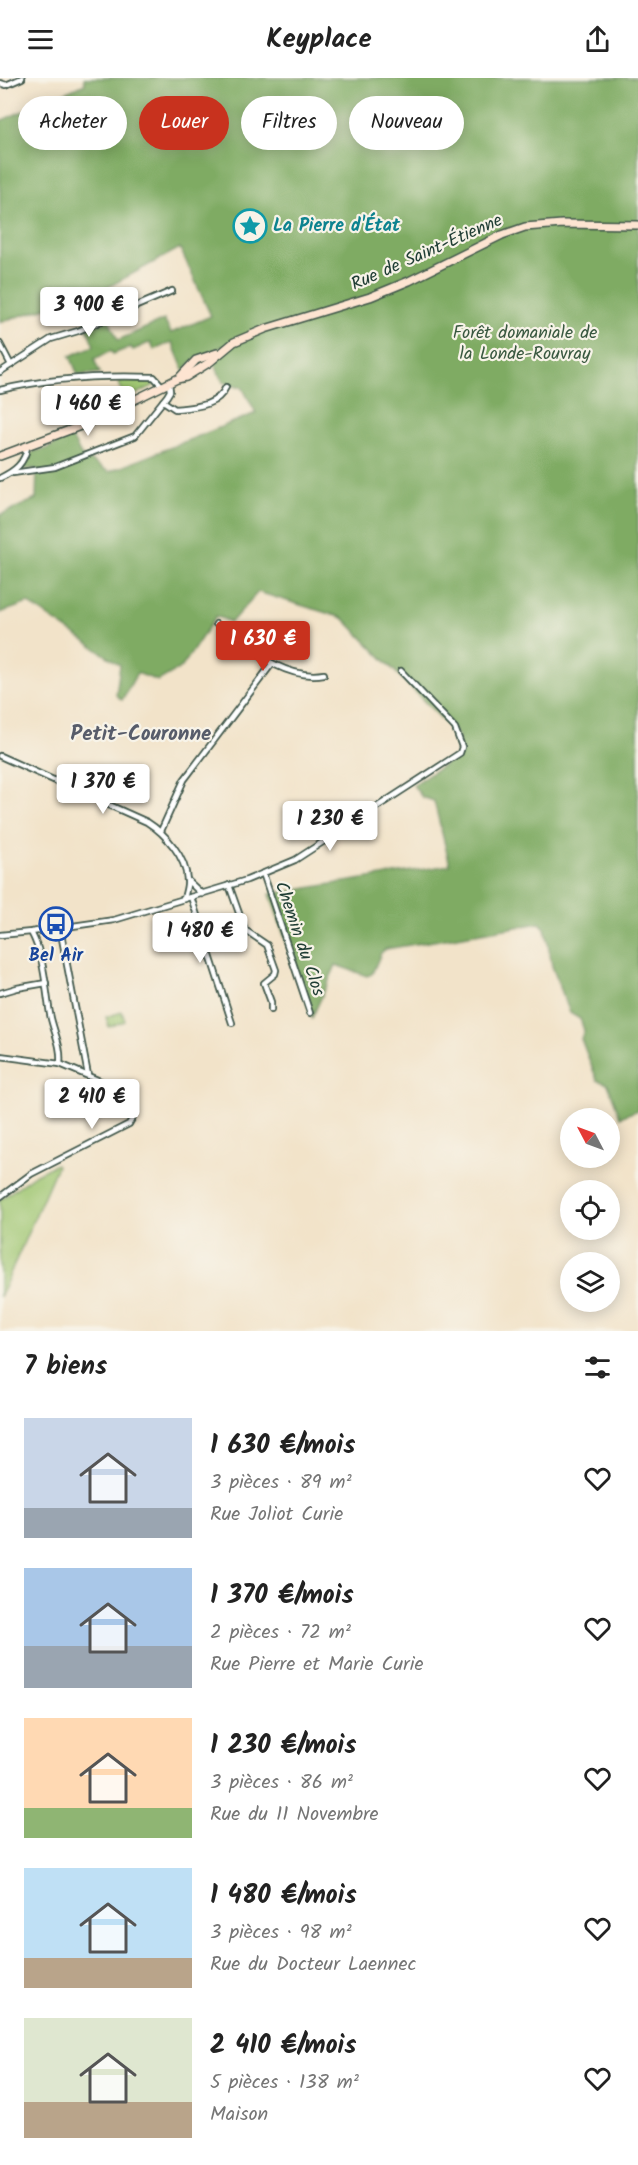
<!DOCTYPE html>
<html lang="fr">
<head>
<meta charset="utf-8">
<style>
  :root { --surface:#fff; --page:#f2f2f2; --text:#222; --muted:#767676; --accent:#c8321e }
  body { margin:0; font-family:Kalam,sans-serif; background:var(--page); color:var(--text); height:100vh; display:flex; flex-direction:column; font-size:22px; white-space:nowrap }
  * { box-sizing:border-box; margin:0 }
  p { font-size:20px; color:var(--muted) }
  .icon { flex:none; width:33px; height:33px; fill:none; stroke:currentColor; stroke-width:2; stroke-linecap:round; stroke-linejoin:round }
  .map { position:relative; height:1253px; overflow:hidden }
  .sheet { display:flex; flex-direction:column; background:var(--surface); flex:1 }
  .sheet>* { flex:none }
  .hud { position:absolute; left:18px; top:18px; width:603px; height:54px; display:flex; gap:12px }
  .needle { width:39px; rotate:311deg }
  .tools { position:absolute; left:560px; top:1030px; display:grid; gap:12px }
  .tools a { display:grid; place-items:center; width:60px; height:60px; border-radius:50%; background:var(--surface); box-shadow:0 3px 15px #0003; font-size:30px }
  .price { position:absolute; translate:-50% -51px; padding:0 14px; border-radius:6px; background:#fff; color:#222; font-size:20px; line-height:39px; filter:drop-shadow(0 2px 3px #0008) }
  .price::after { content:''; position:absolute; left:50%; top:36px; width:18px; height:14px; margin-left:-9px; background:inherit; clip-path:polygon(0 0,100% 0,50% 100%) }
  .price.current { background:var(--accent); color:#fff }
  ul { padding:0; list-style:none }
  li { display:flex; align-items:center; gap:18px; height:150px; padding:0 24px }
  li span { display:grid; place-items:center; flex:none; width:168px; height:120px; border-radius:0px; color:#555 }
  li>.icon { margin-inline-start:auto }
  span .icon { width:72px; height:72px; fill:#fffc; stroke-width:1 }
  li b { font-size:26px }
  h2 { display:flex; justify-content:space-between; align-items:center; height:72px; padding:0 24px; font-size:26px }
  .pill { padding:0 21px; border-radius:27px; background:var(--surface); box-shadow:0 3px 15px #0003; font-size:21px; line-height:54px }
  .pill.current { background:var(--accent); color:#fff }
  header { display:flex; justify-content:space-between; align-items:center; height:78px; padding:0 24px; background:var(--surface); font-size:27px; font-weight:800 }
  .map>svg:first-child { display:block }
  .green { fill:#9fc671; stroke:#5f8252; stroke-width:1.5 }
  .forest { fill:#7fab63; stroke:#4f744c; stroke-width:1.5 }
  .lines { fill:none; stroke-linecap:round; stroke-linejoin:round }
  .street-casing { stroke:#3f564a; stroke-width:8 }
  .secondary-casing { stroke:#3f564a; stroke-width:10 }
  .street { stroke:#fff; stroke-width:4.5 }
  .secondary { stroke:#fde4d1; stroke-width:7 }
  .labels { text-anchor:middle; dominant-baseline:central; stroke-width:4.5; stroke-linejoin:round; paint-order:stroke }
  .culture-label { font-size:18px; font-weight:bold; fill:#0d838f; stroke:#f7f3e8; text-anchor:start }
  .street-label { font-size:18px; fill:#1f3d34; stroke:#f7f3e8 }
  .park-label { font-size:18px; fill:#395840; stroke:#f7f3e8 }
  .transit-label { font-size:18px; font-weight:bold; fill:#164399; stroke:#f7f3e8 }
  .quarter-label { font-size:21px; font-weight:bold; fill:#575c6a; stroke:#f7f3e8 }
</style>
</head>
<body>
<header><svg class="icon" aria-label="menu" viewBox="0 0 24 24"><path d="M4 6h16M4 12h16M4 18h16"/></svg>Keyplace<svg class="icon" aria-label="share" viewBox="0 0 24 24"><path d="M12 15V3M7 8l5-5 5 5M5 13v7h14v-7"/></svg></header>
<div class="map">
<svg width="638" height="1253" viewBox="0 0 638 1253">
  <rect width="100%" height="100%" fill="#f7f3e8"/>
  <filter id="ink" filterUnits="userSpaceOnUse"><feTurbulence type="fractalNoise" baseFrequency=".0167" numOctaves="2"/><feDisplacementMap in="SourceGraphic" scale="12" xChannelSelector="R" yChannelSelector="G"/><feConvolveMatrix kernelMatrix="1 2 1 2 8 2 1 2 1" color-interpolation-filters="sRGB"/></filter>
  <filter id="wash" filterUnits="userSpaceOnUse"><feTurbulence type="fractalNoise" baseFrequency=".008" numOctaves="4" result="noise"/><feDisplacementMap in="SourceGraphic" scale="24" xChannelSelector="R" yChannelSelector="G"/><feGaussianBlur stdDeviation="1.35" result="paint"/><feColorMatrix in="noise" values="0 0 0 0 0 0 0 0 0 0 0 0 0 0 0 0 0 1.4 0 .05"/><feComposite in="paint" operator="in"/></filter>
  <g filter="url(#wash)">
    <rect width="100%" height="100%" fill="#f2e3c9"/>
    <g class="green">
      <path d="M 151,302 L 154,305 L 153,308 L 126,321 L 118,303 Z"/>
      <path d="M 122,934 L 125,943 L 109,949 L 106,939 Z"/>
      <path d="M 56,1086 L 57,1088 L 0,1219 L 0,1122 L 36,1096 Z"/>
    </g>
    <path class="forest" d="M 84,0 L 638,0 L 638,1032 L 620,1039 L 608,1006 L 597,1002 L 581,961 L 584,952 L 580,941 L 570,935 L 552,888 L 545,850 L 540,845 L 386,871 L 381,875 L 372,896 L 367,898 L 336,887 L 312,940 L 270,816 L 450,787 L 434,723 L 422,719 L 413,707 L 459,677 L 458,658 L 343,540 L 258,514 L 231,544 L 216,538 L 182,589 L 158,603 L 137,595 L 122,622 L 116,617 L 120,587 L 28,525 L 0,535 L 0,437 L 36,421 L 37,391 L 21,391 L 20,385 L 34,373 L 46,371 L 71,358 L 81,377 L 109,394 L 256,335 L 242,309 L 223,304 L 215,287 L 223,268 C 205,279 198,274 184,293 L 172,264 L 154,272 L 151,264 L 133,272 L 131,269 L 113,276 L 111,273 L 94,281 L 100,295 L 78,297 L 70,278 L 94,268 L 87,250 L 109,242 L 118,262 L 164,242 L 171,255 L 211,238 L 180,170 L 99,214 L 0,244 L 0,43 L 85,6 Z"/>
  </g>
  <g filter="url(#ink)">
    <g class="lines">
      <defs>
        <g id="street">
          <path d="M 0,5 L 6,7 L 22,0"/>
          <path d="M 0,266 L 11,287"/>
          <path d="M 0,294 L 51,261 L 78,253 L 172,213"/>
          <path d="M 0,312 C 49,300 103,297 154,299 L 162,308"/>
          <path d="M 163,323 L 175,331 C 194,329 217,329 226,309"/>
          <path d="M 13,395 L 55,389 L 135,358 L 167,318 L 170,313 L 169,305"/>
          <path d="M 0,400 C 15,393 25,385 27,369"/>
          <path d="M 216,546 C 247,568 283,603 324,596"/>
          <path d="M 0,678 L 147,744 C 166,756 186,779 187,802 C 188,808 185,815 184,821"/>
          <path d="M 161,753 L 184,702 L 271,587"/>
          <path d="M 263,795 L 310,935"/>
          <path d="M 187,802 L 202,816"/>
          <path d="M 229,807 L 245,852 L 267,867 L 276,892 L 275,896 L 264,905 L 271,924 L 271,932"/>
          <path d="M 191,819 L 232,945"/>
          <path d="M 60,850 L 88,997"/>
          <path d="M 0,857 L 31,854 L 114,842 L 247,802 L 295,782 L 460,675 L 462,669 L 455,650 L 401,593"/>
          <path d="M 0,915 L 17,910 L 46,905"/>
          <path d="M 0,978 L 60,986 C 62,967 53,953 50,936 C 45,907 45,881 31,854"/>
          <path d="M 0,1119 L 31,1096 L 129,1046 L 133,1039 L 131,1023 L 121,1015 L 100,1003 L 60,986"/>
        </g>
        <g id="secondary">
          <path d="M 180,299 L 196,282 L 217,275"/>
          <path d="M 0,378 L 83,347 L 177,301 L 186,299 L 210,284 L 234,264 L 265,251 L 370,219 L 409,203 L 502,157 L 525,149 L 562,146 L 638,147"/>
        </g>
      </defs>
      <use href="#street" class="street-casing"/>
      <use href="#secondary" class="secondary-casing"/>
      <use href="#street" class="street"/>
      <use href="#secondary" class="secondary"/>
    </g>
  </g>
  <defs>
    <symbol id="sight-ring" viewBox="-11 -11 22 22"><circle r="9.5" fill="#f7f3e8" stroke="#0f9aa8" stroke-width="1.5"/><path d="M0-6L1.8-2.2L6-1.7L2.9 1.2L3.7 5.4L0 3.3L-3.7 5.4L-2.9 1.2L-6-1.7L-1.8-2.2Z" fill="#0f9aa8"/></symbol>
    <symbol id="bus-ring" viewBox="-11 -11 22 22"><circle r="9.5" fill="#f7f3e8" stroke="#1a4fb4" stroke-width="1.5"/><path d="M-5-6H5V4H4V6H2V4H-2V6H-4V4H-5ZM-3.5-4V0h7V-4ZM-3.5 1.2v1.5H-2V1.2ZM2 1.2v1.5H3.5V1.2Z" fill="#1a4fb4"/></symbol>
  </defs>
  <g fill-rule="evenodd">
    <use href="#sight-ring" x="231" y="129" width="38" height="38"/>
    <use href="#bus-ring" x="37" y="827" width="38" height="38"/>
  </g>
  <g class="labels">
    <g class="culture-label">
      <text x="273" y="148">La Pierre d'État</text>
    </g>
    <g class="street-label">
      <text transform="translate(427 175) rotate(-24)">Rue de Saint-Étienne</text>
      <text transform="translate(299 861) rotate(71)">Chemin du Clos</text>
    </g>
    <g class="park-label">
      <text x="525" y="255">Forêt domaniale de<tspan x="525" dy="21">la Londe-Rouvray</tspan></text>
    </g>
    <g class="transit-label">
      <text x="56" y="878">Bel Air</text>
    </g>
    <g class="quarter-label">
      <text x="141" y="656">Petit-Couronne</text>
    </g>
  </g>
</svg>
<div class="tools">
<a><svg class="needle" viewBox="-14 -14 28 28"><path d="M0-13l5 13h-10z" fill="#e53935"/><path d="M0 13l5-13h-10z" fill="#767676"/></svg></a>
<a><svg class="icon" aria-label="locate" viewBox="0 0 24 24"><circle cx="12" cy="12" r="6"/><path d="M12 2v4M12 18v4M2 12h4M18 12h4"/></svg></a>
<a><svg class="icon" aria-label="layers" viewBox="0 0 24 24"><path d="M12 4l9 5-9 5-9-5zM3 14l9 5 9-5"/></svg></a>
</div>
<b class="price" style="left:89px;top:260px">3 900 €</b>
<b class="price" style="left:88px;top:359px">1 460 €</b>
<b class="price current" style="left:263px;top:594px">1 630 €</b>
<b class="price" style="left:103px;top:737px">1 370 €</b>
<b class="price" style="left:330px;top:774px">1 230 €</b>
<b class="price" style="left:200px;top:886px">1 480 €</b>
<b class="price" style="left:92px;top:1052px">2 410 €</b>
<div class="hud">
<a class="pill">Acheter</a>
<a class="pill current">Louer</a>
<a class="pill">Filtres</a>
<a class="pill">Nouveau</a>
</div>
</div>
<section class="sheet">
<h2>7 biens<svg class="icon" aria-label="filters" viewBox="0 0 24 24"><path d="M4 7h16M4 17h16"/><circle cx="9" cy="7" r="2"/><circle cx="15" cy="17" r="2"/></svg></h2>
<ul>
<li><span style="background:linear-gradient(#c9d6e8 75%,#9aa5b1 0)"><svg class="icon" aria-label="home" viewBox="0 0 24 24"><path d="M3 11l9-7 9 7M6 9v11h12V9"/></svg></span><div><b>1 630 €/mois</b><p>3 pièces · 89 m²</p><p>Rue Joliot Curie</p></div><svg class="icon" aria-label="heart" viewBox="0 0 24 24"><path d="M12 20l-8-8c-3-5 5-10 8-4 3-6 11-1 8 4z"/></svg></li>
<li><span style="background:linear-gradient(#a9c7e8 65%,#9aa5b1 0)"><svg class="icon" aria-label="home" viewBox="0 0 24 24"><path d="M3 11l9-7 9 7M6 9v11h12V9"/></svg></span><div><b>1 370 €/mois</b><p>2 pièces · 72 m²</p><p>Rue Pierre et Marie Curie</p></div><svg class="icon" aria-label="heart" viewBox="0 0 24 24"><path d="M12 20l-8-8c-3-5 5-10 8-4 3-6 11-1 8 4z"/></svg></li>
<li><span style="background:linear-gradient(#ffd9b3 75%,#8fb573 0)"><svg class="icon" aria-label="home" viewBox="0 0 24 24"><path d="M3 11l9-7 9 7M6 9v11h12V9"/></svg></span><div><b>1 230 €/mois</b><p>3 pièces · 86 m²</p><p>Rue du 11 Novembre</p></div><svg class="icon" aria-label="heart" viewBox="0 0 24 24"><path d="M12 20l-8-8c-3-5 5-10 8-4 3-6 11-1 8 4z"/></svg></li>
<li><span style="background:linear-gradient(#bfe0f5 75%,#b9a48a 0)"><svg class="icon" aria-label="home" viewBox="0 0 24 24"><path d="M3 11l9-7 9 7M6 9v11h12V9"/></svg></span><div><b>1 480 €/mois</b><p>3 pièces · 98 m²</p><p>Rue du Docteur Laennec</p></div><svg class="icon" aria-label="heart" viewBox="0 0 24 24"><path d="M12 20l-8-8c-3-5 5-10 8-4 3-6 11-1 8 4z"/></svg></li>
<li><span style="background:linear-gradient(#dfe7d0 70%,#b9a48a 0)"><svg class="icon" aria-label="home" viewBox="0 0 24 24"><path d="M3 11l9-7 9 7M6 9v11h12V9"/></svg></span><div><b>2 410 €/mois</b><p>5 pièces · 138 m²</p><p>Maison</p></div><svg class="icon" aria-label="heart" viewBox="0 0 24 24"><path d="M12 20l-8-8c-3-5 5-10 8-4 3-6 11-1 8 4z"/></svg></li>
</ul>
</section>
</body>
</html>
